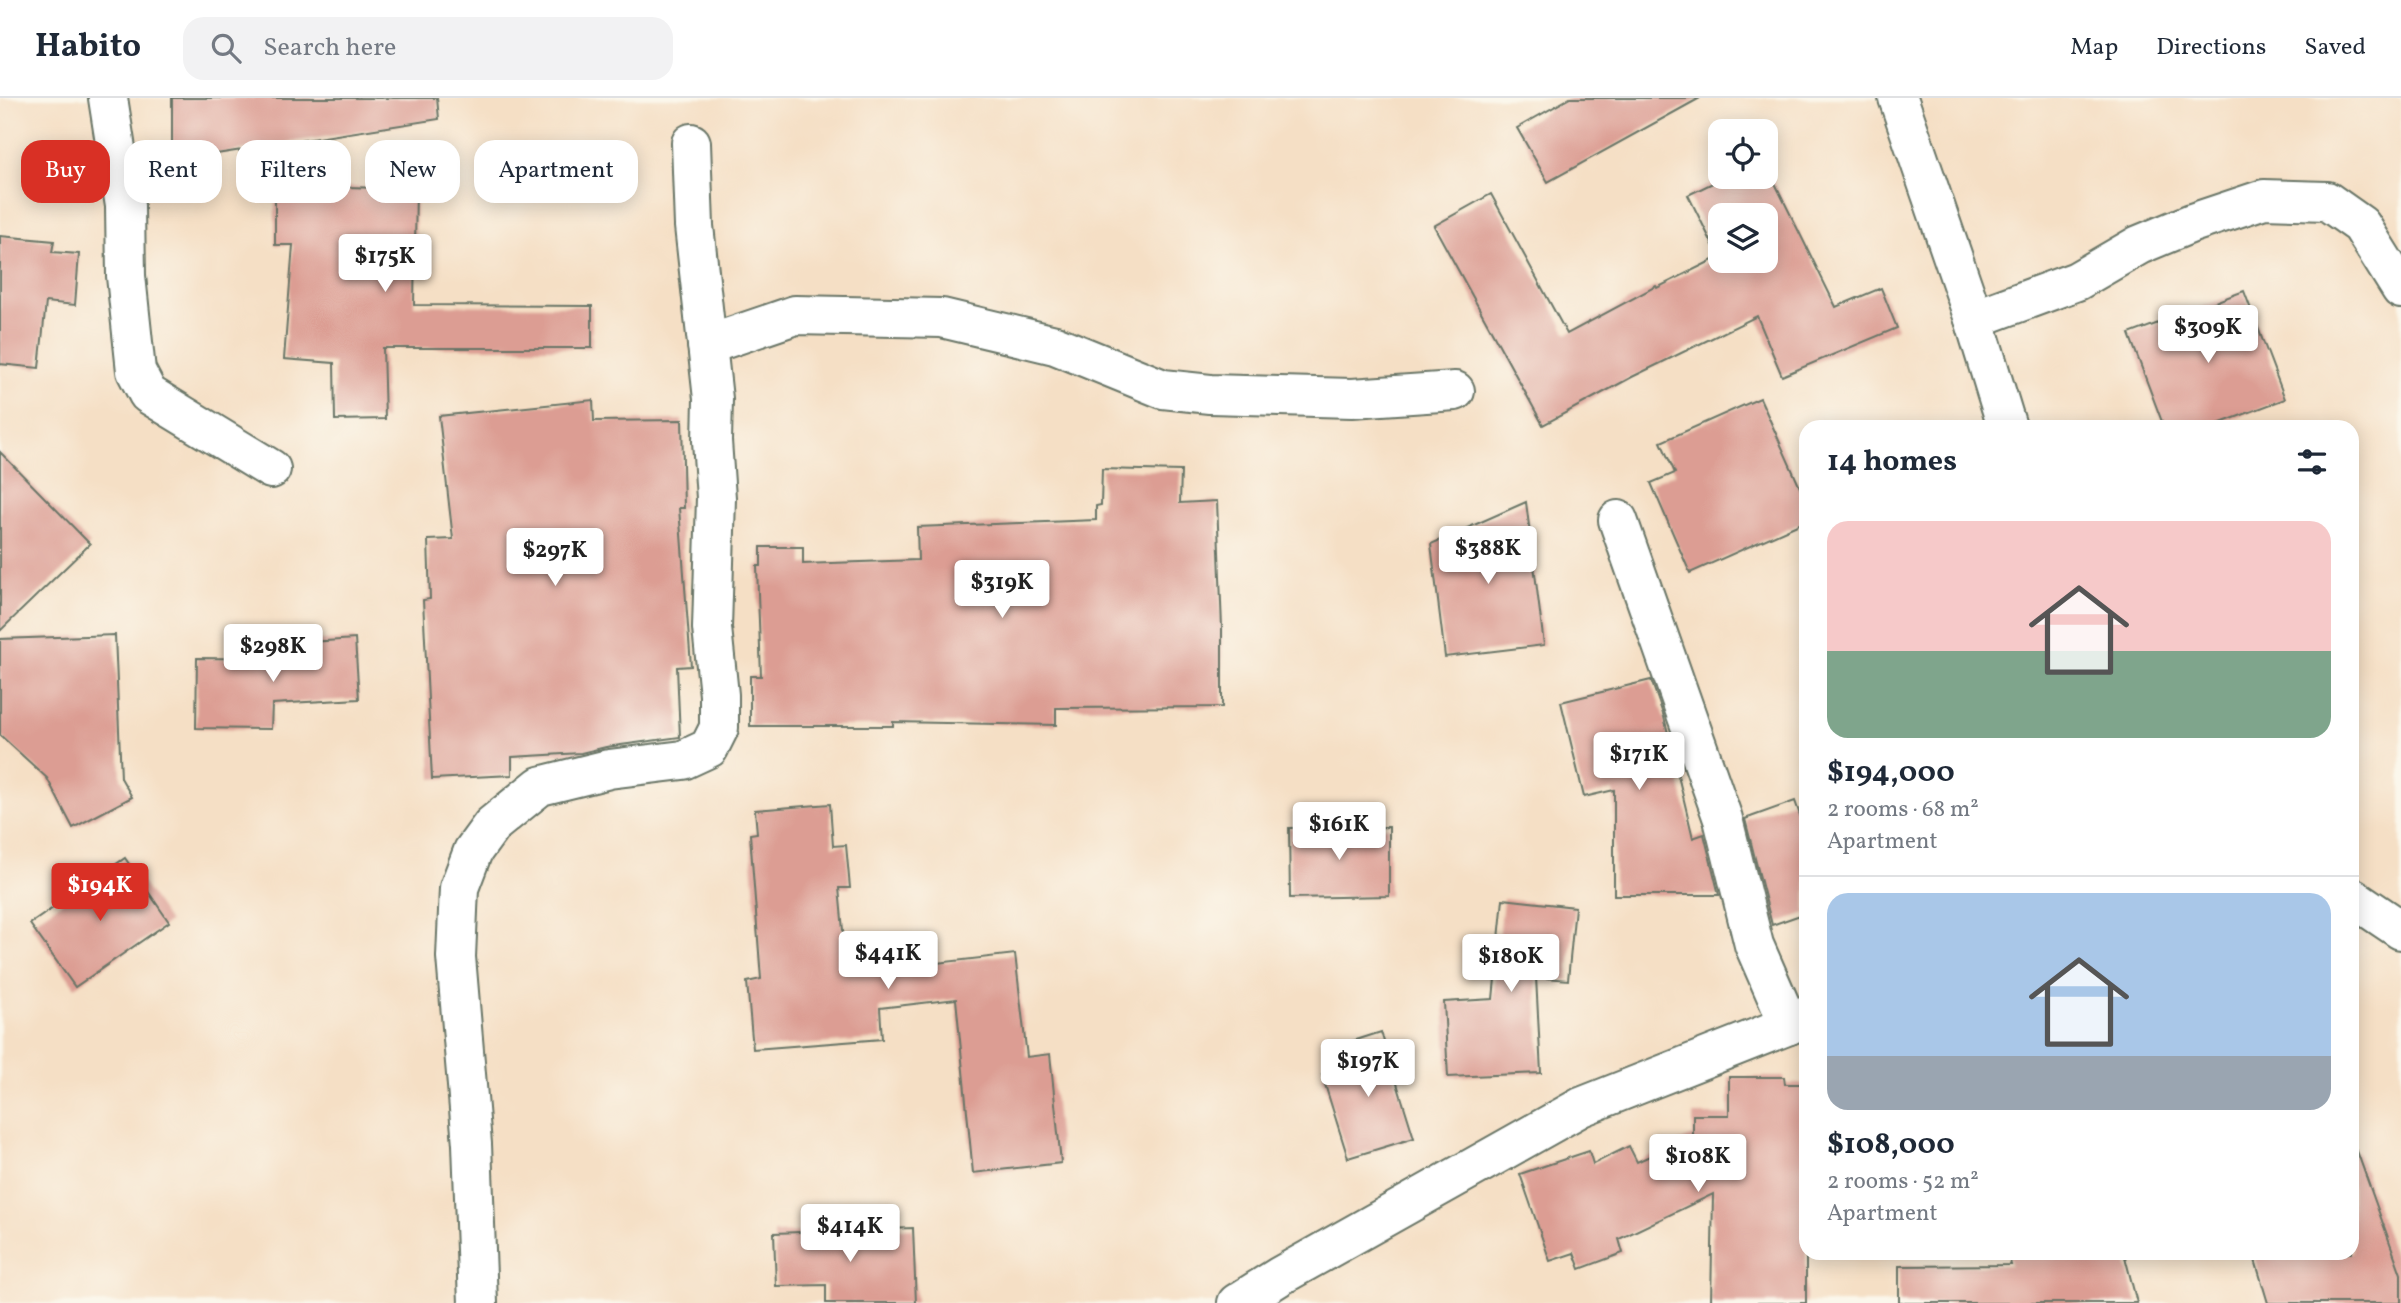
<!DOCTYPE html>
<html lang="en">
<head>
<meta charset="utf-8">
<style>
  :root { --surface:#fff; --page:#f2f2f3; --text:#1f2937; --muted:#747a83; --line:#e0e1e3; --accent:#d93025 }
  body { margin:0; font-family:Vollkorn,serif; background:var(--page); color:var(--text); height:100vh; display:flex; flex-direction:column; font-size:26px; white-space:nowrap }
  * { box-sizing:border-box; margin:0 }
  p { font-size:23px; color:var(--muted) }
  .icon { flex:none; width:38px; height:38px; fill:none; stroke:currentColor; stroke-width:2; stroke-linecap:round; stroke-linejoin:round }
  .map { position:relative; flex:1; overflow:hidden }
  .side { position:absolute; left:1799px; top:322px; width:560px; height:840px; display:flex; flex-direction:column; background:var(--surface); border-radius:21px; box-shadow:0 4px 18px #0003 }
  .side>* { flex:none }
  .top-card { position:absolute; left:21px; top:42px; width:665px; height:63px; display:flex; gap:14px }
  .fabs { position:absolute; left:1708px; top:21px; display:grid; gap:14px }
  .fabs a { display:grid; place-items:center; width:70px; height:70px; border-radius:14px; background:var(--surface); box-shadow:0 4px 18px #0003; font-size:35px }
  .price { position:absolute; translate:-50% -60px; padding:0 16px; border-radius:7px; background:#fff; color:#222; font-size:23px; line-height:46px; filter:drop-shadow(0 2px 4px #0008) }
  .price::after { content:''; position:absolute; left:50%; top:42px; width:21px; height:16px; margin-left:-10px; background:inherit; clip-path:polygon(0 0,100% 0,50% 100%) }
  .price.current { background:var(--accent); color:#fff }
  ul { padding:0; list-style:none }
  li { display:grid; align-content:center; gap:14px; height:371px; padding:0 28px }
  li+li { border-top:2px solid var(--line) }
  li span { display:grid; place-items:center; height:217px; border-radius:21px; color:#555 }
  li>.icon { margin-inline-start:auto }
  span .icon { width:126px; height:126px; fill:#fffc; stroke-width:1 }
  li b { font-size:30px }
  h2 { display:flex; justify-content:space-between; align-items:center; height:84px; padding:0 28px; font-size:30px }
  .pill { padding:0 24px; border-radius:21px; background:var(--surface); box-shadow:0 4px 18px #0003; font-size:24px; line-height:63px }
  .pill.current { background:var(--accent); color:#fff }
  header { display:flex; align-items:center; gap:42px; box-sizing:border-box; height:98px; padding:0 35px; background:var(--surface); border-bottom:2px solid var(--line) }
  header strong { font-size:33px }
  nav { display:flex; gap:38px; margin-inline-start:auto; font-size:24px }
  .search { width:490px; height:63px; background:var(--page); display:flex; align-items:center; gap:18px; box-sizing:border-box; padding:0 24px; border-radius:21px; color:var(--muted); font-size:26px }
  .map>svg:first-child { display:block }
  .building { fill:#dc9d93; fill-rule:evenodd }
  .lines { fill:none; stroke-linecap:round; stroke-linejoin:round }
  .minor-casing { stroke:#6a7667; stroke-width:42 }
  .minor { stroke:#fff; stroke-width:38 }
</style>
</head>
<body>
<header>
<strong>Habito</strong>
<div class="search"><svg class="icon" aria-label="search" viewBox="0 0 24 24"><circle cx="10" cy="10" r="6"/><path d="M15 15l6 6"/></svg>Search here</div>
<nav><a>Map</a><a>Directions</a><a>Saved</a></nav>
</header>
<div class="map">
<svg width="2401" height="1205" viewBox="0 0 2401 1205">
  <rect width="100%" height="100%" fill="#fbf7ec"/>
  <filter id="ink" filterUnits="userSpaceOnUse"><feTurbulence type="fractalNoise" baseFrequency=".0143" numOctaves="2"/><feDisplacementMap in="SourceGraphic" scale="14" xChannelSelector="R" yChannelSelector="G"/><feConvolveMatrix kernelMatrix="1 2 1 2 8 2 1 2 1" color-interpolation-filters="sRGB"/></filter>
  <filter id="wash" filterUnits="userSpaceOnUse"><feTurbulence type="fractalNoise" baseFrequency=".00686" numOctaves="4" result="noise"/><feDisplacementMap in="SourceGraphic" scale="28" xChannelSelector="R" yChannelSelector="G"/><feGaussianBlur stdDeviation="1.57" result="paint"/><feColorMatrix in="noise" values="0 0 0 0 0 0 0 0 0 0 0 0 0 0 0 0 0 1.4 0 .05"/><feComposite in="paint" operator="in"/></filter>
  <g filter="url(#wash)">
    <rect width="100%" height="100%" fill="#f5dfc5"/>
    <g id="blocks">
      <g class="building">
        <path d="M 172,0 L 437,0 L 439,21 L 172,63 Z"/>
        <path d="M 1570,0 L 1700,0 L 1548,84 L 1517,30 Z"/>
        <path d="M 1725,79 L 1772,79 L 1836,209 L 1881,190 L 1897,230 L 1782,278 L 1757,218 L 1632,279 L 1543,327 L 1434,128 L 1491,96 L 1567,236 L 1656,188 L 1657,190 L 1719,159 L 1688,97 ZM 1720,117 L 1766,117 L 1766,163 L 1720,163 Z"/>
        <path d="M 275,87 L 416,91 L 414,207 L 592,208 L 592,250 L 383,250 L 385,321 L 335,322 L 334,265 L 284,261 L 293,147 L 275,147 Z"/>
        <path d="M 0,138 L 54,143 L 52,154 L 79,156 L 75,207 L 46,204 L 39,270 L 0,266 Z"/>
        <path d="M 2244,193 L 2285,301 L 2210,329 L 2164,329 L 2129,236 Z"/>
        <path d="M 1760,300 L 1806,403 L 1806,423 L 1690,475 L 1651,385 L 1675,375 L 1661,344 Z"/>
        <path d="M 593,302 L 594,323 L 682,322 L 684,410 L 679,410 L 691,568 L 677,569 L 680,639 L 606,649 L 581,655 L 512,659 L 512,677 L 432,681 L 423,502 L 430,501 L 428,442 L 453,441 L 439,318 Z"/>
        <path d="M 0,354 L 90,446 L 0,533 Z"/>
        <path d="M 1102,371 L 1181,373 L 1180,405 L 1217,403 L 1222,530 L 1222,609 L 1056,610 L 1056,627 L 893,624 L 893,628 L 750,628 L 750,578 L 761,578 L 757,468 L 761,468 L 761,449 L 803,449 L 803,466 L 918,462 L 917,429 L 1096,422 L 1096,408 L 1101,407 Z"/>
        <path d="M 1526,404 L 1544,547 L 1445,559 L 1431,446 Z"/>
        <path d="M 115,537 L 121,680 L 132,699 L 73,730 L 47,680 L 0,637 L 0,541 Z"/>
        <path d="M 355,541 L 359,601 L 272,606 L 271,631 L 196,630 L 197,560 L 297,561 L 296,545 Z"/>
        <path d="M 1651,582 L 1664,619 L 1693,740 L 1704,736 L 1719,797 L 1614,797 L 1614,692 L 1584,699 L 1561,604 Z"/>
        <path d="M 1795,703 L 1806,734 L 1806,815 L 1772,827 L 1745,721 Z"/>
        <path d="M 830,706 L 833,748 L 846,747 L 850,790 L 839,790 L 847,875 L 920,869 L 919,867 L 1015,856 L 1027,959 L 1050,956 L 1061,1065 L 973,1075 L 956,901 L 880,910 L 882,941 L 753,951 L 747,884 L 761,881 L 750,736 L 757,735 L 755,712 Z"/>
        <path d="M 1389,729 L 1389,798 L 1290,800 L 1289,730 Z"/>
        <path d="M 125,760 L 169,824 L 75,889 L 30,826 Z"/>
        <path d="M 1503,801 L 1575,809 L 1568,882 L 1536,879 L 1541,975 L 1448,979 L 1444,904 L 1493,901 Z"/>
        <path d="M 1381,934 L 1414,1040 L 1348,1060 L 1322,977 L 1352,968 L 1344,946 Z"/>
        <path d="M 1729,979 L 1784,979 L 1785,986 L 1806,986 L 1806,1205 L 1711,1205 L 1713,1096 L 1619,1141 L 1623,1155 L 1580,1171 L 1574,1155 L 1550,1163 L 1520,1076 L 1589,1053 L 1593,1066 L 1629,1048 L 1637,1064 L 1693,1038 L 1693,1017 L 1729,1017 Z"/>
        <path d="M 2357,1053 L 2401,1176 L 2401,1205 L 2268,1205 L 2253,1155 L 2352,1155 L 2352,1054 Z"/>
        <path d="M 913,1130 L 916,1205 L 826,1205 L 826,1187 L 776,1188 L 774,1135 Z"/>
        <path d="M 2008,1155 L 2124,1155 L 2137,1205 L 1899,1205 L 1899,1168 L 2011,1167 Z"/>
      </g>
    </g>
  </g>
  <g filter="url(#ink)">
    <use href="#blocks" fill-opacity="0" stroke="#6a7667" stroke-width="2"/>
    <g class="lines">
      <defs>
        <g id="minor">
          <path d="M 108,0 L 125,108 L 126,178 L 136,273 L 148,296 L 271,371"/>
          <path d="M 1898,0 L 1974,221 L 2007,329"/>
          <path d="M 1974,221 L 2077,183 L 2139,147 L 2192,125 L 2264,101 L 2327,103 L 2361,127 L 2401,191"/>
          <path d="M 707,247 L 795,217 L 942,220 L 1055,247 L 1163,291 L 1210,296 L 1352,300 L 1455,293"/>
          <path d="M 1618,422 L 1723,721 L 1754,847 L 1789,927"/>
          <path d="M 2352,799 L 2401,832"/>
          <path d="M 478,1205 L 472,1046 L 456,859 L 459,790 L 473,753 L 492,727 L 540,688 L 609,671 L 683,662 L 709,650 L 719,630 L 719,597 L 712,530 L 716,400 L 712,343 L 713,301 L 694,128 L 691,45"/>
          <path d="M 1237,1205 L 1280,1178 L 1581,1009 L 1789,927 L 1806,918"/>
        </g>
      </defs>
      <use href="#minor" class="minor-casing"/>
      <use href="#minor" class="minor"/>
    </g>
  </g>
</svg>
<div class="fabs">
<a><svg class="icon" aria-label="locate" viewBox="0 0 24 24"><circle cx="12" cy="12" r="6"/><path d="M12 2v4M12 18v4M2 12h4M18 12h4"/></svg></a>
<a><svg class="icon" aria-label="layers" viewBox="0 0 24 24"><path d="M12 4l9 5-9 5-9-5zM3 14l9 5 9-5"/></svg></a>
</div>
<b class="price" style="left:385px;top:196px">$175K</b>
<b class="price" style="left:2208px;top:267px">$309K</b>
<b class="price" style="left:1488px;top:488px">$388K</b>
<b class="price" style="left:555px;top:490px">$297K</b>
<b class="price" style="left:1002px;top:522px">$319K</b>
<b class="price" style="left:273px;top:586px">$298K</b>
<b class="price" style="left:1639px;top:694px">$171K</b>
<b class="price" style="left:1339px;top:764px">$161K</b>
<b class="price current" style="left:100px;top:825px">$194K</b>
<b class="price" style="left:888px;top:893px">$441K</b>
<b class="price" style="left:1511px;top:896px">$180K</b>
<b class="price" style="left:1368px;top:1001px">$197K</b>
<b class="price" style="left:1698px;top:1096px">$108K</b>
<b class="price" style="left:850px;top:1166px">$414K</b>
<div class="top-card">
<a class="pill current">Buy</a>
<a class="pill">Rent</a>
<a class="pill">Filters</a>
<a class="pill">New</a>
<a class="pill">Apartment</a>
</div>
<section class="side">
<h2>14 homes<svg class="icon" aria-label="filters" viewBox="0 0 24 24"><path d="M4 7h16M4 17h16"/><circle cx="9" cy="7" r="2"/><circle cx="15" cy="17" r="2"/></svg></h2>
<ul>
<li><span style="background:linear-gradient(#f6c9c9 60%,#7fa58c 0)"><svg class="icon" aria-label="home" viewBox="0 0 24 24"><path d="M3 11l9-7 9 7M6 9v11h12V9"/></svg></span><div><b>$194,000</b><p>2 rooms · 68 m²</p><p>Apartment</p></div></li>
<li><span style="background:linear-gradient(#a9c7e8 75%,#9aa5b1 0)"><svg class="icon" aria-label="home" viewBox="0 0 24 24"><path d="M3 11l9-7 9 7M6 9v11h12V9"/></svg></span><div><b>$108,000</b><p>2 rooms · 52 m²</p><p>Apartment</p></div></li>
</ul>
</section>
</div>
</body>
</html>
